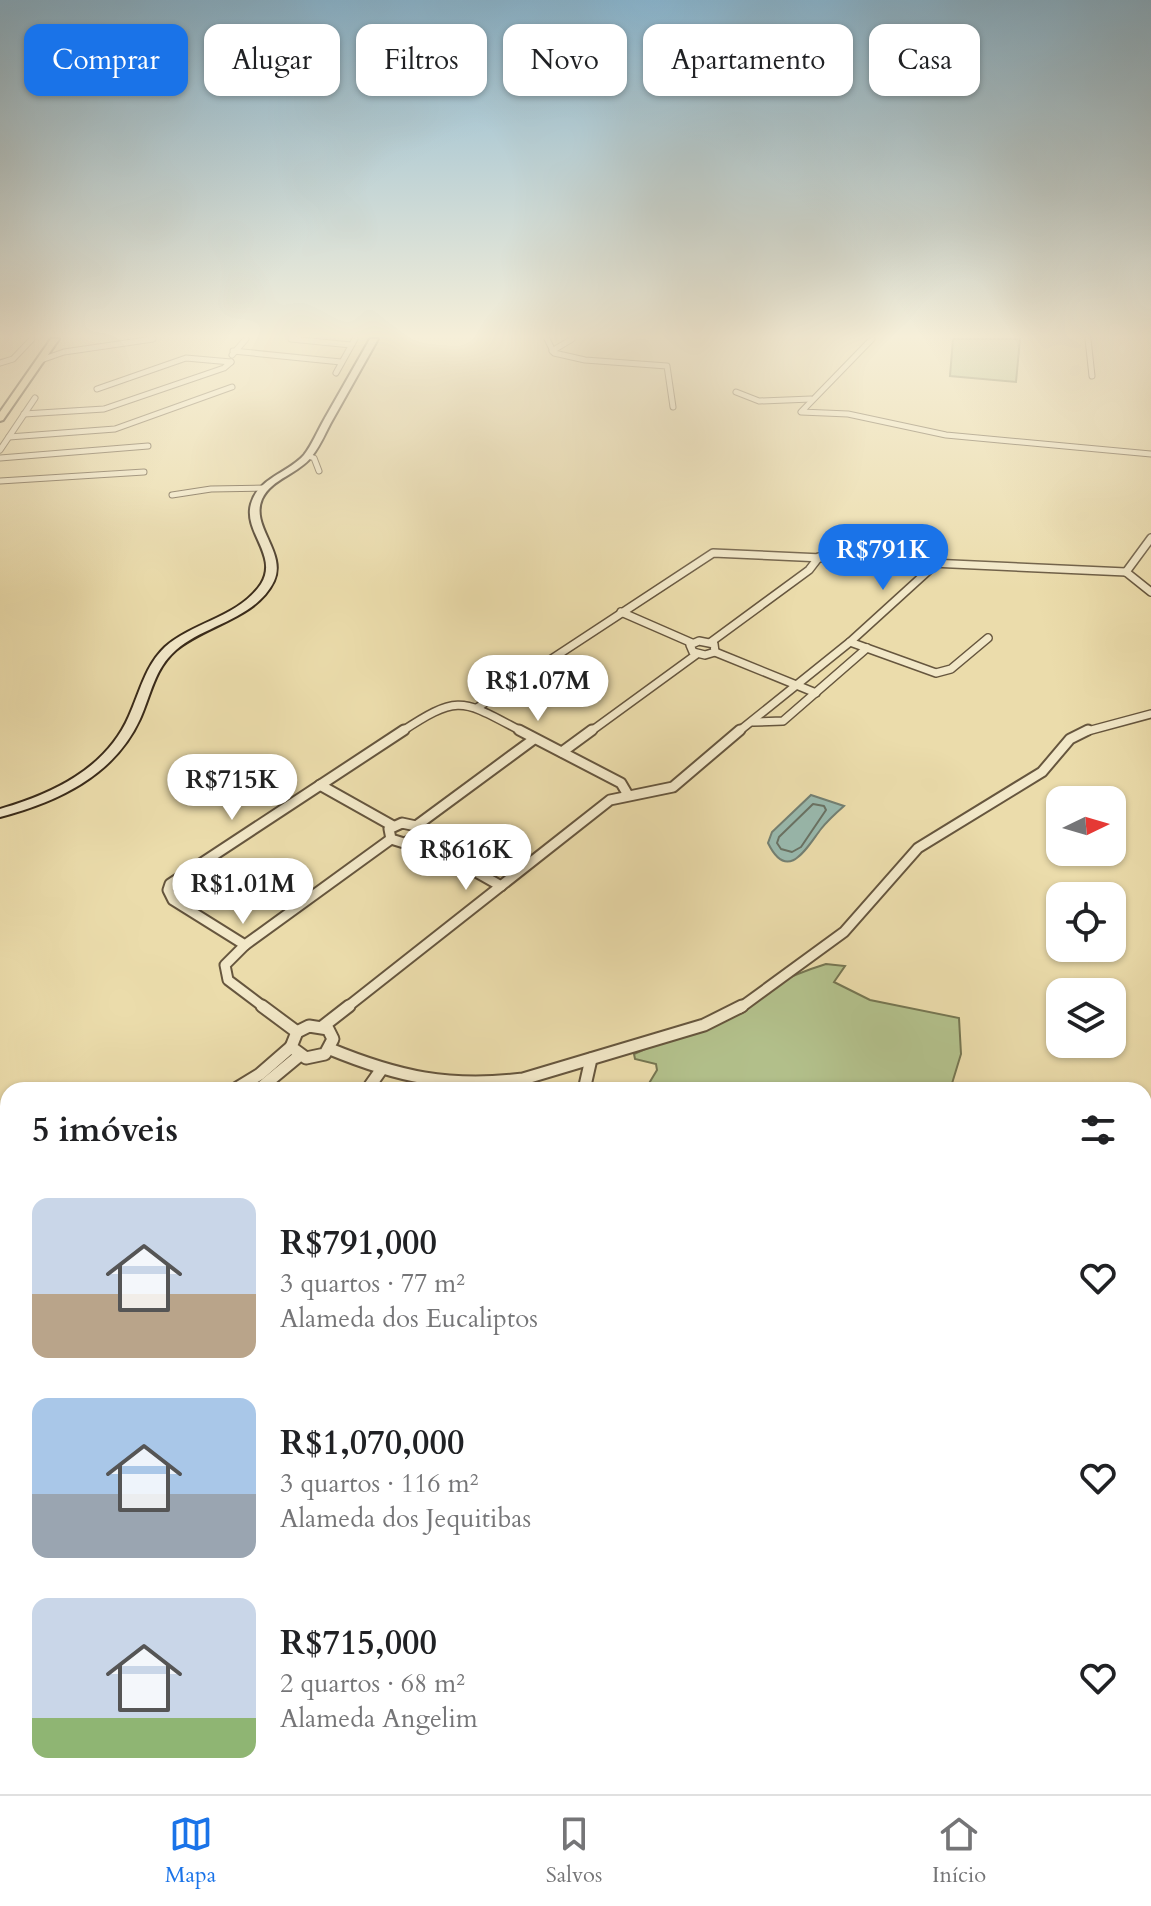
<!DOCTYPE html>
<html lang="pt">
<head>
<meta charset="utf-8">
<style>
  :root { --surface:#fff; --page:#f6f6f6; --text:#202124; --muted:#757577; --line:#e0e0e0; --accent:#1a73e8 }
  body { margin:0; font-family:Cardo,serif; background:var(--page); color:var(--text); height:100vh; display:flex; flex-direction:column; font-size:30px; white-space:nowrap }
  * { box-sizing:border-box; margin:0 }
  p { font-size:26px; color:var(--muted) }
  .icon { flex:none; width:44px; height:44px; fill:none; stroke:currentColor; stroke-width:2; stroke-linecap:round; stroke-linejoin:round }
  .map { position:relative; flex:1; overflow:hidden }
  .details { position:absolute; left:0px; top:1082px; width:1152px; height:712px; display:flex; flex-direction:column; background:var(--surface); border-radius:24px 24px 0 0; box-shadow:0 2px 6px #0004 }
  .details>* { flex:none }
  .hud { position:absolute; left:24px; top:24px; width:1104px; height:72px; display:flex; gap:16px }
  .needle { width:52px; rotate:85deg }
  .buttons { position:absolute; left:1046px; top:786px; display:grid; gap:16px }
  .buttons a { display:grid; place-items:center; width:80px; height:80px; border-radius:16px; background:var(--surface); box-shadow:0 2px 6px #0004; font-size:40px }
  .price { position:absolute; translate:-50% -68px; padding:0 18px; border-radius:28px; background:#fff; color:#222; font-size:26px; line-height:52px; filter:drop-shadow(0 2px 4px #0008) }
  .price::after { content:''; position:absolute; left:50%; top:48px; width:24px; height:18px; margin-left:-12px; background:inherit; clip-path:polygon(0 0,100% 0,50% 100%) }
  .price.current { background:var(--accent); color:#fff }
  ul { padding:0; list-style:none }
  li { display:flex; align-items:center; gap:24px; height:200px; padding:0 32px }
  li span { display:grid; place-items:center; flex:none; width:224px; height:160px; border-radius:16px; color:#555 }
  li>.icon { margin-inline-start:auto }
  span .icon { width:96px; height:96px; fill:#fffc; stroke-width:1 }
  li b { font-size:34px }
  h2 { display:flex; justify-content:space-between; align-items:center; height:96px; padding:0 32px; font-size:34px }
  .pill { padding:0 28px; border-radius:16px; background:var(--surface); box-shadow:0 2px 6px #0004; font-size:28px; line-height:72px }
  .pill.current { background:var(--accent); color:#fff }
  .tabs { display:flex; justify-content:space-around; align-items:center; height:112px; border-top:2px solid var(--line); background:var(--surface); font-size:22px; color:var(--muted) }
  .tabs a { display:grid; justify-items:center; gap:4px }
  .tabs .current { color:var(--accent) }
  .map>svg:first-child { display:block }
  .green { fill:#b3c18c; stroke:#767652; stroke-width:2 }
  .water { fill:#99baaf; stroke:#738073; stroke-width:2 }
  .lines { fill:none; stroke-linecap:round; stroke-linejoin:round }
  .shore { stroke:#697264; stroke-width:2 }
  .minor-far3-casing { stroke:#66563e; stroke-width:7 }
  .minor-far2-casing { stroke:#66563e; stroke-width:10 }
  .minor-far1-casing { stroke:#66563e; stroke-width:13 }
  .minor-casing { stroke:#66563e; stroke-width:15 }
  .secondary-casing { stroke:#392a19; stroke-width:4 }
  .primary-casing { stroke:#392a19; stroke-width:4 }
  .minor-far3 { stroke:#f2e8c8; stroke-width:5 }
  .minor-far2 { stroke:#f2e8c8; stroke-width:7 }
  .minor-far1 { stroke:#f2e8c8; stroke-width:9 }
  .minor { stroke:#f2e8c8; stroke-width:11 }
  .secondary { fill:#f2e8c8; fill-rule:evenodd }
  .primary { fill:#ebdcab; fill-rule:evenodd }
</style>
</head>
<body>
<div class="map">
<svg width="1151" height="1794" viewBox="0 0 1151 1794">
  <rect width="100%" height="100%" fill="#ebdcab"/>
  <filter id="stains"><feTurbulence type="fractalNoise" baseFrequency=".0025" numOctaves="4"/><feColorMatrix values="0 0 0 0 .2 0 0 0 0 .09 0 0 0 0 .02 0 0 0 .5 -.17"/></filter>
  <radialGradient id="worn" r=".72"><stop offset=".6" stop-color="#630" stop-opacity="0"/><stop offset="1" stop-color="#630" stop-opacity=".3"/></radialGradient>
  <g class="green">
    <path d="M 953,339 L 1020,339 L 1016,382 L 950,376 Z"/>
    <path d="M 826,964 L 845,966 L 834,982 L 870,1000 L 959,1018 L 961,1054 L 950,1090 L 645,1090 L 657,1070 L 656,1064 L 635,1059 L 634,1054 C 699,1027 758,985 826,964 Z"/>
    <path d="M 8,1452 L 8,1786 L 711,1786 L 713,1794 L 0,1794 L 0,1460 Z"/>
  </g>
  <path class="water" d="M 811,795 L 844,806 C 836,813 828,820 821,829 C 807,847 788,884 768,843 L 772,832 Z"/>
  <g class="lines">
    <path class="shore" d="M 813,804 L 824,806 L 826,810 L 801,847 L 792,852 L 781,849 L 777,843 L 779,837 Z"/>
    <defs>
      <g id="minor-far3">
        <path d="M 291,339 L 351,345"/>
        <path d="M 547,339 L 554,353 L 585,360 L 667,366 L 673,407"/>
        <path d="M 872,339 L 801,412 L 848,414 L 946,435 L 1151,454"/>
        <path d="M 1088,339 L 1092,376"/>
        <path d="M 233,351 L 341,362"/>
        <path d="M 552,351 L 572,339"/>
        <path d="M 232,355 L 246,339"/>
        <path d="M 41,360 L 64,352 L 153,339"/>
        <path d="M 0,363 L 13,359 L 32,339"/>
        <path d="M 336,373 L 355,339"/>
        <path d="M 97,389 L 186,358 L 231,362"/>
        <path d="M 736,392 L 759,401 L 811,399"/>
        <path d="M 24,414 L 104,409 L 224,368 L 231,362"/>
        <path d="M 9,437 L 115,429 L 232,387"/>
        <path d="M 0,450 L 35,398"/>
        <path d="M 308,456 L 314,458 L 319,471"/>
        <path d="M 0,458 L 148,446"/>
        <path d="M 0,481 L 144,472"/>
        <path d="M 172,495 L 211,489 L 265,488"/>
      </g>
      <g id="minor-far2">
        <path d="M 1126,572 L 1151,538"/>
        <path d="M 1126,572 L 1151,592"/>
        <path d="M 621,612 L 692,643"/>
        <path d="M 699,641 L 714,644 L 715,652 L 705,655 L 693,652 L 690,645 Z"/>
        <path d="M 711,642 L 809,570 L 819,557"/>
        <path d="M 850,642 L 936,673 L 951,669 L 988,638"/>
        <path d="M 715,652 L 816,693"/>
        <path d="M 477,708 L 713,553 L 1126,572"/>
        <path d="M 753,722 L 783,721 L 867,648"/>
        <path d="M 401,732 C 460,693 462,700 523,732"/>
        <path d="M 590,732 L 697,654"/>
        <path d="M 738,732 L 850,642 L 938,562"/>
        <path d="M 1084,732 L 1151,714"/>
      </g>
      <g id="minor-far1">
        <path d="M 519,730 L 621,783 L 628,795"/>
        <path d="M 562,752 L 592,730"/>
        <path d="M 320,785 L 393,826"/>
        <path d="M 402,823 L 416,826 L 419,832 L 416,838 L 404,843 L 391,839 L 389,829 Z"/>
        <path d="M 416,826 L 534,739"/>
        <path d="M 416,838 L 501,886"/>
        <path d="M 245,945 L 173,900 L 168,890 L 170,884 L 404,730"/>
        <path d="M 265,1008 L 228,980 L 225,965 L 245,945 L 391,839"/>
        <path d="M 346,1008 L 610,800 L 673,787 L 740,730"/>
        <path d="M 740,1008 L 844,932 L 918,848 L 1042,772 L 1070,739 L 1088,730"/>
      </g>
      <g id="minor">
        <path d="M 262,1006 L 297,1032"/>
        <path d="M 309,1026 L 328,1029 L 333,1039 L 325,1054 L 306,1058 L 291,1047 L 297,1032 Z"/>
        <path d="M 322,1027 L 349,1006"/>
        <path d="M 330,1049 C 398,1077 449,1088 523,1079 L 704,1025 L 742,1006"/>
        <path d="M 234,1090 L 260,1074 L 291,1047"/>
        <path d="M 258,1090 L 299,1056"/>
        <path d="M 367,1090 L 381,1070"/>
        <path d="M 584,1090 L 591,1059"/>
        <path d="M 0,1136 L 8,1135"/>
        <path d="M 0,1150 L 8,1150"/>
      </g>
      <path id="secondary" d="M 370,339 L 378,339 C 363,366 348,392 333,419 C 326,431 321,445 312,456 C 299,474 272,478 262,499 C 250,527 287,552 274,581 C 256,619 205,625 176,650 C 154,669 151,695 140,719 C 114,776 57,802 0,817 L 0,809 C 52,794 106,769 129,716 C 140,692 145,666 165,647 C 193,622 239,617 261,584 C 279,556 243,532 251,504 C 258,478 288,473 304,455 C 312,445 318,430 325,418 C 340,392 355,365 370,339 Z"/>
      <path id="primary" d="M 51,339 L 59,339 L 3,420 L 0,421 L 0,412 Z"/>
    </defs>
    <use href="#minor-far3" class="minor-far3-casing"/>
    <use href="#minor-far2" class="minor-far2-casing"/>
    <use href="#minor-far1" class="minor-far1-casing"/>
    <use href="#minor" class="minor-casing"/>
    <use href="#secondary" class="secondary-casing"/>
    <use href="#primary" class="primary-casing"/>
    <use href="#minor-far3" class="minor-far3"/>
    <use href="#minor-far2" class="minor-far2"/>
    <use href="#minor-far1" class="minor-far1"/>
    <use href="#minor" class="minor"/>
    <use href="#secondary" class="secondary"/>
    <use href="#primary" class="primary"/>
  </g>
  <linearGradient id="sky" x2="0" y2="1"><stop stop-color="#88b6d1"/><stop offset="0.57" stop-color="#f6efd9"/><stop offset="1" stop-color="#f6efd9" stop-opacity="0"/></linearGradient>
  <rect width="1151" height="590" fill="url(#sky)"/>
  <rect width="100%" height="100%" filter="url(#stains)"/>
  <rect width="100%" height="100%" fill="url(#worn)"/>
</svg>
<div class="buttons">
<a><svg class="needle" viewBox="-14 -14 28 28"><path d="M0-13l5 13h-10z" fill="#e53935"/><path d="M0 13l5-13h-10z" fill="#757577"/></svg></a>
<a><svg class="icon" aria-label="locate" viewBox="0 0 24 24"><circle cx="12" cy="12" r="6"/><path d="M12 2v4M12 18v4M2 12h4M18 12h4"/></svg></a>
<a><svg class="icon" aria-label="layers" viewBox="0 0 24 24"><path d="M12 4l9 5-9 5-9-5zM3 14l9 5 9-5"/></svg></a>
</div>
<b class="price current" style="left:883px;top:592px">R$791K</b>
<b class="price" style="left:538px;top:723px">R$1.07M</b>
<b class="price" style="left:232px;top:822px">R$715K</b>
<b class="price" style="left:466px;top:892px">R$616K</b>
<b class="price" style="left:243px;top:926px">R$1.01M</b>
<div class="hud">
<a class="pill current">Comprar</a>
<a class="pill">Alugar</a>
<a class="pill">Filtros</a>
<a class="pill">Novo</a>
<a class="pill">Apartamento</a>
<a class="pill">Casa</a>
</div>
<section class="details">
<h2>5 imóveis<svg class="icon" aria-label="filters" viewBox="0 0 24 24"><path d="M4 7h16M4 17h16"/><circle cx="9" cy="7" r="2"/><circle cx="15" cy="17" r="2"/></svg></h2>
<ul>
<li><span style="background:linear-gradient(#c9d6e8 60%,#b9a48a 0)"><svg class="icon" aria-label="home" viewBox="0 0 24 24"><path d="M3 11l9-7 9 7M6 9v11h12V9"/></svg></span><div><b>R$791,000</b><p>3 quartos · 77 m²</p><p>Alameda dos Eucaliptos</p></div><svg class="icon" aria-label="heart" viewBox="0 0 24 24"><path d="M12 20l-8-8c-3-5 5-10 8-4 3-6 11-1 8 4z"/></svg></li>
<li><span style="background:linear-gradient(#a9c7e8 60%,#9aa5b1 0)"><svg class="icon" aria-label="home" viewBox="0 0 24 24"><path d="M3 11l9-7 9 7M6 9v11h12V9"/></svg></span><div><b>R$1,070,000</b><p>3 quartos · 116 m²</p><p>Alameda dos Jequitibas</p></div><svg class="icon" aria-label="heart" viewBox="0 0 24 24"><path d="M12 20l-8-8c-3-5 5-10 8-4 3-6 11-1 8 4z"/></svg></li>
<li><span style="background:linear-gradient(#c9d6e8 75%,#8fb573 0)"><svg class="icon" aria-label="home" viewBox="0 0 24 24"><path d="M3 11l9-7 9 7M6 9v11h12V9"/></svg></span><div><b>R$715,000</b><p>2 quartos · 68 m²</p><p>Alameda Angelim</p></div><svg class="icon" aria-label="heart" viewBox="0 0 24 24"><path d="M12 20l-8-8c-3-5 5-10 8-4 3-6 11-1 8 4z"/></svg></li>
</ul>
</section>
</div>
<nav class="tabs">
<a class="current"><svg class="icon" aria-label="map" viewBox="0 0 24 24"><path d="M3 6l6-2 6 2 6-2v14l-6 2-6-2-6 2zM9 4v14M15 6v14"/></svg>Mapa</a>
<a><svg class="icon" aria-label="saved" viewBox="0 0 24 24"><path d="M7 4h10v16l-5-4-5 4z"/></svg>Salvos</a>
<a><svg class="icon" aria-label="home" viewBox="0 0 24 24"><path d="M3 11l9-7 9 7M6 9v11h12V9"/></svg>Início</a>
</nav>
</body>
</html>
